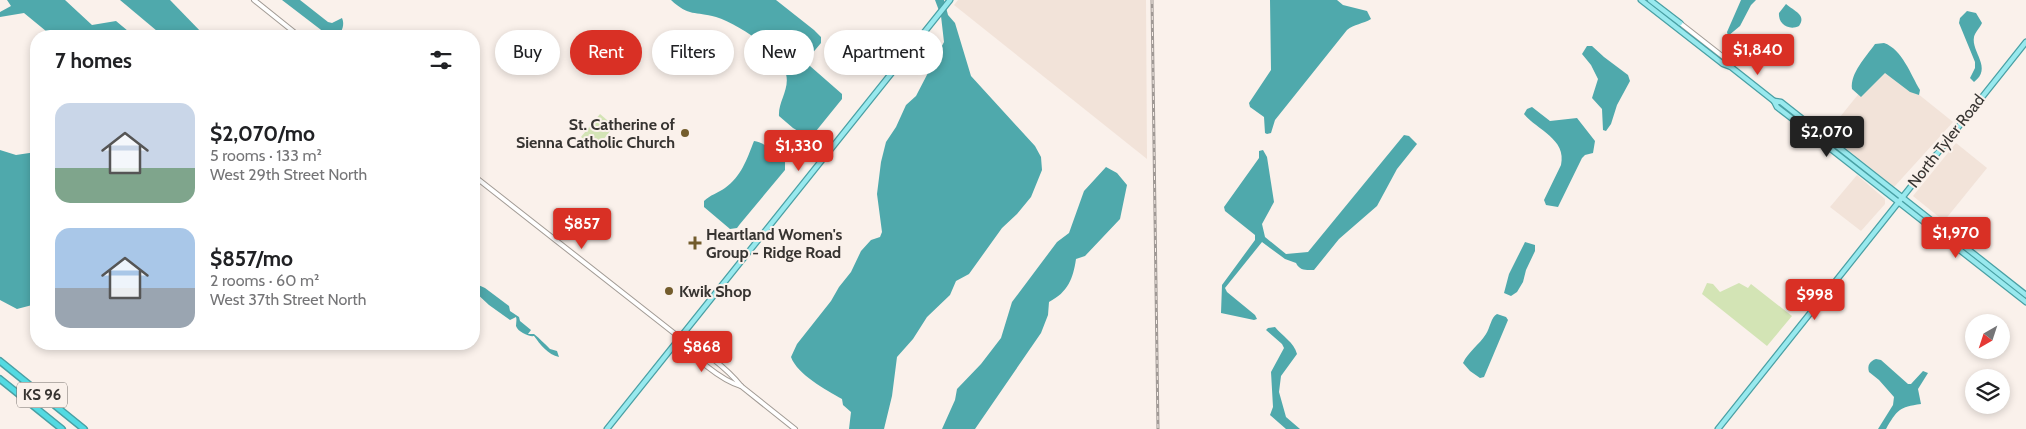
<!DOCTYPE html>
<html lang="en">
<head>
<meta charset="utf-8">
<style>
  :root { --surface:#fff; --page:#f2f2f2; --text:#202124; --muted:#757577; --accent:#d93025 }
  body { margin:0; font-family:Cabin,sans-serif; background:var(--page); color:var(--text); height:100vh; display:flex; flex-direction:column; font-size:19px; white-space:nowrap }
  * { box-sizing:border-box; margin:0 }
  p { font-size:16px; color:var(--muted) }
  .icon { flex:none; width:28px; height:28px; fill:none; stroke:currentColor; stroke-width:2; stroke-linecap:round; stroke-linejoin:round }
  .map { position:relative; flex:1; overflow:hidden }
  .sheet { position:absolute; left:30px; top:30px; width:450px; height:320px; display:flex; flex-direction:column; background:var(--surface); border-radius:20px; box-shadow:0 2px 8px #0003 }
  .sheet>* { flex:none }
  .top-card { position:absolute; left:495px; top:30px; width:475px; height:45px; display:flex; gap:10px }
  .needle { width:32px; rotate:219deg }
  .tools { position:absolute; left:1965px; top:314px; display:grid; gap:10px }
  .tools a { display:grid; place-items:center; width:45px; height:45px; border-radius:50%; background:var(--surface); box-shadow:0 2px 8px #0003; font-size:25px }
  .price { position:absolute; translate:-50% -42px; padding:0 11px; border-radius:5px; background:var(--accent); color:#fff; font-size:16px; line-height:32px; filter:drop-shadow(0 1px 2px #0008) }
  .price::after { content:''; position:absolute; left:50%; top:30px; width:15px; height:11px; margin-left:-8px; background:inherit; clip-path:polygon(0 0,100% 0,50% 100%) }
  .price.on { background:#222; color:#fff }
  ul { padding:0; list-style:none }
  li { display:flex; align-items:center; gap:15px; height:125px; padding:0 25px }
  li span { display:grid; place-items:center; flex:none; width:140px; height:100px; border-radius:15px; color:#555 }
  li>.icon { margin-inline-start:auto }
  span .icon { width:60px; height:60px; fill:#fffc; stroke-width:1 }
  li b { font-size:21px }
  h2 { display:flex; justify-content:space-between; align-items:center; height:60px; padding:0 25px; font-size:21px }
  .pill { padding:0 18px; border-radius:22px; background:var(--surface); box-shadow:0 2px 8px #0003; font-size:18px; line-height:45px }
  .pill.on { background:var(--accent); color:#fff }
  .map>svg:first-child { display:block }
  .built { fill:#f2e3d9 }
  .green { fill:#d3e4b5 }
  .water { fill:#4fa9ac }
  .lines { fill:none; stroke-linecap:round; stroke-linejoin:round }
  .minor-casing { stroke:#a29b95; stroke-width:6 }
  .major-casing { stroke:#49a0a4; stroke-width:7 }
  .highway-casing { stroke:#49a0a4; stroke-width:8 }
  .minor { stroke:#fff; stroke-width:4 }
  .major { stroke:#98e9ee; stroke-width:4.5 }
  .highway { stroke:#53dae2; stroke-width:5 }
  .rail-casing { stroke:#a09995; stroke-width:3 }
  .rail { stroke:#faf1eb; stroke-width:1; stroke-dasharray:4; stroke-linecap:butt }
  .poi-dot { fill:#735c2c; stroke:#faf1eb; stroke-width:2 }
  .labels { text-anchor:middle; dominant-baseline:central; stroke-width:4; stroke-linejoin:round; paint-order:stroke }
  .shield { fill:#faf1eb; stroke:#726d69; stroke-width:1 }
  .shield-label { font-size:15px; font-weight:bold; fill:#373431 }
  .poi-label { font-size:16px; font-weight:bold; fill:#373431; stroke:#faf1eb; text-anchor:start }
  .street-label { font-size:16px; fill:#373431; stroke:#faf1eb }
</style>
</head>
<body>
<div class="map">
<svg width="2026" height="429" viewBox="0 0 2026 429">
  <rect width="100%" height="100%" fill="#faf1eb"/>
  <g class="built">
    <path d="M 958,0 L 1146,0 L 1147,159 L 954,5 Z"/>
    <path d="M 1882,65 L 1953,122 L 1894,187 L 1827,133 Z"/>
    <path d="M 1956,143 L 1987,168 L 1944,221 L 1913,196 Z"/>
    <path d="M 1857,175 L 1885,199 L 1885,204 L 1861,231 L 1830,207 Z"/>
  </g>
  <g class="green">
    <path d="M 600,114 L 614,126 L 596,149 L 581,137 Z"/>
    <path d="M 1707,283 L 1713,284 L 1720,292 L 1739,283 L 1748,288 L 1751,284 L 1792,316 L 1767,346 L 1702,294 Z"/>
  </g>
  <g class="water">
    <path d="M 7,0 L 65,0 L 92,25 L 116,21 L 134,36 L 52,36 L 24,13 L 0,17 L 0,12 L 11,6 Z"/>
    <path d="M 120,0 L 170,0 L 205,36 L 163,36 Z"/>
    <path d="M 282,0 L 300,0 L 328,22 L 332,23 L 342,18 C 345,25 342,31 338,36 L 329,36 Z"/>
    <path d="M 671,0 L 776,0 L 814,30 L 821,37 L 821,43 L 810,56 L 810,66 L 842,94 L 842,99 L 812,136 L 808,137 L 793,128 L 779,116 C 778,102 790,89 786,74 C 780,51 738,24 716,17 C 695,11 689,17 671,0 Z"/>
    <path d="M 935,0 L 944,0 L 948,15 L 955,23 L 971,76 L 1035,146 L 1041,157 L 1042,170 L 1031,197 L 1017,214 L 1002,228 L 969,274 L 956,281 L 950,295 L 927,317 L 913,339 L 897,357 L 892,396 L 884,429 L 849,429 L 851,412 L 843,405 L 842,399 C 826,390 797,374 791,357 L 797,344 L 831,301 L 839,287 L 851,272 L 861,251 L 871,240 L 880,237 L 882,232 L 877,194 L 881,162 L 886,142 L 896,127 L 906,105 L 916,96 L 944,42 L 941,16 Z"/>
    <path d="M 1270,0 L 1337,0 L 1343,5 L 1367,11 L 1371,19 C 1363,24 1354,24 1347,30 L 1275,120 L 1271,133 L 1267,134 L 1265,133 L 1264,117 L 1250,107 L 1249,103 L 1271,70 Z"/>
    <path d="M 1741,0 L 1756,0 L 1751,5 L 1740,26 L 1728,36 L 1727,32 Z"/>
    <path d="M 1786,4 C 1794,11 1807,15 1799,26 C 1789,31 1778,24 1779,13 Z"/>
    <path d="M 1967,11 L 1976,13 L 1982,23 C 1980,28 1975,32 1974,37 C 1971,52 1993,68 1974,82 L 1970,78 L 1975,68 L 1975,62 L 1959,23 L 1960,18 Z"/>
    <path d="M 1884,43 C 1902,49 1911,75 1920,90 L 1919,95 L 1910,92 L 1885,73 L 1861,97 L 1852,89 C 1850,73 1866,57 1875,44 Z"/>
    <path d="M 1587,46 L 1592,46 L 1604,57 L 1628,75 L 1630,81 L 1617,105 L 1611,124 L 1606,131 L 1603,130 L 1602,109 L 1592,98 L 1598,79 L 1591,65 L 1582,54 Z"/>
    <path d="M 1532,107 L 1550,121 L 1577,118 L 1595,141 L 1593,153 L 1585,155 L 1582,158 L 1558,207 L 1546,205 L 1544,200 L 1561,165 C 1567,139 1537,130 1524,114 L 1527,109 Z"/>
    <path d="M 1404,135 L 1409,136 L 1417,144 L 1397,169 L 1377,206 L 1339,239 L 1314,270 C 1306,270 1300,271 1296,263 L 1285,259 L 1262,242 L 1225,288 L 1227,292 L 1255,315 L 1257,319 L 1254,320 L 1221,313 L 1222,285 L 1255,240 L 1255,235 L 1225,211 L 1224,207 L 1259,158 L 1259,151 L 1263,150 L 1267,157 L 1274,202 L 1262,224 L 1265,237 L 1286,254 L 1308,252 Z"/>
    <path d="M 754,141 C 766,143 776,153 785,162 L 785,170 L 740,224 L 737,228 L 730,229 L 704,207 L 704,201 C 710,195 718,193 725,188 C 741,177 747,159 754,141 Z"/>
    <path d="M 0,150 L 16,155 L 36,152 L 36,304 L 17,309 L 0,300 Z"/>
    <path d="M 1106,167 L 1117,173 L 1127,185 L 1120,219 L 1085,256 L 1076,259 C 1073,279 1068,292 1049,302 L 1048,315 L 1041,333 L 975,429 L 942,429 L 955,400 L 957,389 L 981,364 L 1001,338 L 1012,302 L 1057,242 L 1069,233 L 1084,191 Z"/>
    <path d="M 1525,242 L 1535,245 L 1535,251 L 1526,270 L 1523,282 L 1517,292 L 1511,296 L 1504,293 L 1509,274 Z"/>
    <path d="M 474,283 L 485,288 L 509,306 L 510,311 L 519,317 L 520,321 L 531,330 L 528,334 L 534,334 C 540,339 544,343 550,349 L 557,351 L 559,357 C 548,355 540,344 534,336 C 529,337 518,332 516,326 C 516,323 517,320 516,317 L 510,320 L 489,305 L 474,291 L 475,288 L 479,287 L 474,285 Z"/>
    <path d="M 1497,314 L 1506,317 L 1508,320 L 1484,377 L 1480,378 L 1470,371 L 1463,363 C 1468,352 1479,345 1486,334 C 1490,328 1491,317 1497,314 Z"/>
    <path d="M 1275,327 C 1282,336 1294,342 1297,354 L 1281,376 L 1279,392 L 1286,417 L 1300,429 L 1286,429 L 1270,415 L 1273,407 L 1271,372 L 1284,348 L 1282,344 L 1266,330 L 1268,328 Z"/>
    <path d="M 1876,359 L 1881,360 L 1908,384 L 1911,384 L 1923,371 L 1928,373 L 1918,389 L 1921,404 C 1899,407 1897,410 1886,429 L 1878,429 L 1893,405 L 1894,397 L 1879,380 L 1869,372 C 1867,365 1870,361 1876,359 Z"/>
  </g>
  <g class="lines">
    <defs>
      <g id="minor">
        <path d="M 254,0 L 299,36"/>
        <path d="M 1680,23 L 1726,59 L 1731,67"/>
        <path d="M 474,176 L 679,337 C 699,347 727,368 741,386 L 795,429"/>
        <path d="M 679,338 C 690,355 722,381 741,386"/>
      </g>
      <g id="major">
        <path d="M 1641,0 L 1723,64 L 1731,67 L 1774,101 L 1777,107 L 1790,117 L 2026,302"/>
        <path d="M 1650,0 L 1680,23"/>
        <path d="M 1774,101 L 1781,102 L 2026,295"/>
        <path d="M 607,429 L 950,0"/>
        <path d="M 1718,429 L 2026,42"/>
      </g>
      <g id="highway">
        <path d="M 0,361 L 84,429"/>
        <path d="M 0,379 L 62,429"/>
      </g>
    </defs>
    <use href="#minor" class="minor-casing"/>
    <use href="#major" class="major-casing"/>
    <use href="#highway" class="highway-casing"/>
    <use href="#minor" class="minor"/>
    <use href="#major" class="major"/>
    <use href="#highway" class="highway"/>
    <defs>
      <path id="rail" d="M 1152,0 L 1158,429"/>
    </defs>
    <use href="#rail" class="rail-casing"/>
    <use href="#rail" class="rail"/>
  </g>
  <g class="poi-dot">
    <circle cx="685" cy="133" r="5"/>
    <path d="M692.5 235.5h5v5h5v5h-5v5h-5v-5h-5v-5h5z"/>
    <circle cx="669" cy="291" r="5"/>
  </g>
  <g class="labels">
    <rect class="shield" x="17" y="382.5" width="50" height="25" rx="4"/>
    <g class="shield-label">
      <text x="42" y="395">KS 96</text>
    </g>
    <g class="poi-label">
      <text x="675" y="124" text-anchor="end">St. Catherine of<tspan x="675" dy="18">Sienna Catholic Church</tspan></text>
      <text x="706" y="234">Heartland Women's<tspan x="706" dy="18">Group - Ridge Road</tspan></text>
      <text x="679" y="291">Kwik Shop</text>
    </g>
    <g class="street-label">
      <text transform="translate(1946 141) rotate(-52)">North Tyler Road</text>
    </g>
  </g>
</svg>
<div class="tools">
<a><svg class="needle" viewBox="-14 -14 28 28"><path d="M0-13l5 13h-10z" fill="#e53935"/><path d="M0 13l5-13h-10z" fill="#757577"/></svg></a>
<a><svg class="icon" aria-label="layers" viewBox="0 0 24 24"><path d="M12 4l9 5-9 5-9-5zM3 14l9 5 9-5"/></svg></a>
</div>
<b class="price" style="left:1758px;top:76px">$1,840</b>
<b class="price on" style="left:1827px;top:158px">$2,070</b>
<b class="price" style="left:799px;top:172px">$1,330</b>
<b class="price" style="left:582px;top:250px">$857</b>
<b class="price" style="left:1956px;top:259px">$1,970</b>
<b class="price" style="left:1815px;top:321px">$998</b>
<b class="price" style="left:702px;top:373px">$868</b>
<div class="top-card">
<a class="pill">Buy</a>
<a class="pill on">Rent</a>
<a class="pill">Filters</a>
<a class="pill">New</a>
<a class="pill">Apartment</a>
</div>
<section class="sheet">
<h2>7 homes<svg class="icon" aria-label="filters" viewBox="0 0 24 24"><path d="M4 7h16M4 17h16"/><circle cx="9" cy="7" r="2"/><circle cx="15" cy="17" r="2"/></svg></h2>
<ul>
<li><span style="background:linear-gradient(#c9d6e8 65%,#7fa58c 0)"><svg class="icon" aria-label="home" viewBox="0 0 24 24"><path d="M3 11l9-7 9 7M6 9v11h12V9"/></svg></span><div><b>$2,070/mo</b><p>5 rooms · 133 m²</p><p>West 29th Street North</p></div></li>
<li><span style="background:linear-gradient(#a9c7e8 60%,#9aa5b1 0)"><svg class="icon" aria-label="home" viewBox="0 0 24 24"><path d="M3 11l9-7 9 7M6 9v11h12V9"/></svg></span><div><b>$857/mo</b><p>2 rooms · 60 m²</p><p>West 37th Street North</p></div></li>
</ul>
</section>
</div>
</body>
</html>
